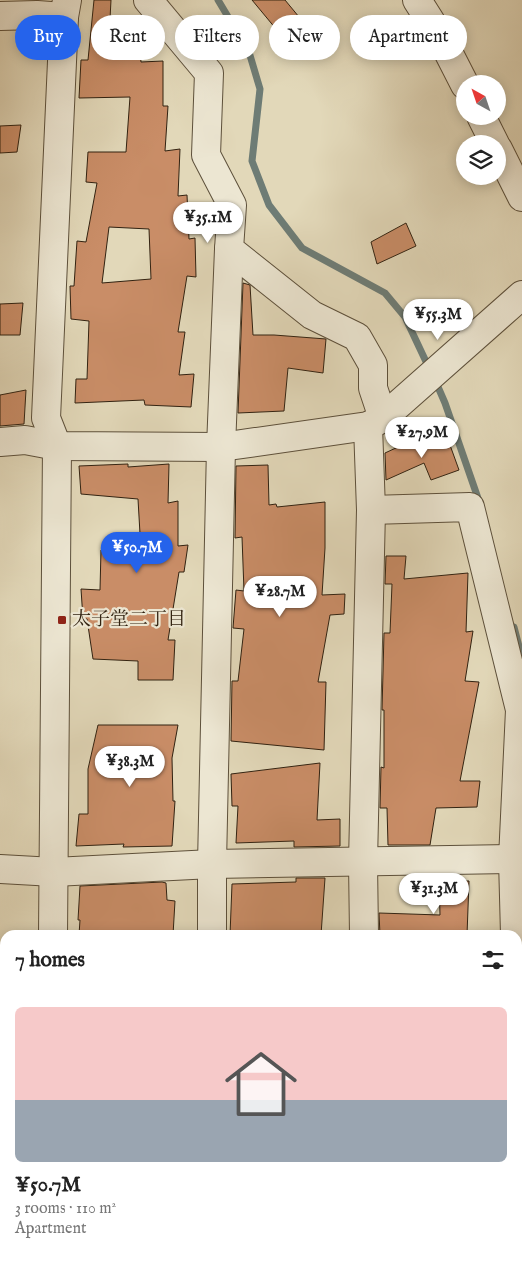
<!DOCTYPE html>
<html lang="en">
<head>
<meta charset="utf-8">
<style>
  :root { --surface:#fff; --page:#f2f2f2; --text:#222; --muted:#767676; --accent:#2563eb }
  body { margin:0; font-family:"IM FELL English","Noto Serif JP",serif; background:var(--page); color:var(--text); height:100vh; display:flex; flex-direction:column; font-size:19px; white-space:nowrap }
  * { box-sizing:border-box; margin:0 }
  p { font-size:16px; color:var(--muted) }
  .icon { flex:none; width:28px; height:28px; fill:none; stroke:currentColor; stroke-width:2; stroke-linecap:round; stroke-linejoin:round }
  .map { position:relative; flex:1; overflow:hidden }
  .side { position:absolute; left:0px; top:930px; width:522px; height:335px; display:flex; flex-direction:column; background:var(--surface); border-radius:15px 15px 0 0; box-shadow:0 2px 12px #0003 }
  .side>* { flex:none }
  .guide { position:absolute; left:15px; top:15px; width:492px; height:45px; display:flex; gap:10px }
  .needle { width:32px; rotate:320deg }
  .tools { position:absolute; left:456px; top:75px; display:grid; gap:10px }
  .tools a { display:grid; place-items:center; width:50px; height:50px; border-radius:50%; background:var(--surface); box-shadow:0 2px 12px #0003; font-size:25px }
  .price { position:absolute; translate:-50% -42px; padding:0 11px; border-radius:18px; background:#fff; color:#222; font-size:16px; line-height:32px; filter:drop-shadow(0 1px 2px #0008) }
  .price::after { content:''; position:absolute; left:50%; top:30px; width:15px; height:11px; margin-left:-8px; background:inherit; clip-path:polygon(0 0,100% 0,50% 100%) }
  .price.active { background:var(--accent); color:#fff }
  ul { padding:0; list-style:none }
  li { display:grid; align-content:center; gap:10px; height:265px; padding:0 15px }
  li span { display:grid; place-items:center; height:155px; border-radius:8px; color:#555 }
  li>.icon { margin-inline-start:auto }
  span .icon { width:90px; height:90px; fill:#fffc; stroke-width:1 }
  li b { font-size:21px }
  h2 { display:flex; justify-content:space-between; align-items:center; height:60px; padding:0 15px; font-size:21px }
  .chip { padding:0 18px; border-radius:22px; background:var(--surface); box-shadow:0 2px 12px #0003; font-size:18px; line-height:45px }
  .chip.active { background:var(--accent); color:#fff }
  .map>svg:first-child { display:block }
  .green { fill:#b4bf8f; stroke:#727050 }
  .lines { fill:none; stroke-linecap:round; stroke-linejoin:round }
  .stream { stroke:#6e7c75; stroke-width:7 }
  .building { fill:#c98d67; stroke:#312211; fill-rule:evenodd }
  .minor-casing { stroke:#5d503b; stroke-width:30 }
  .minor { stroke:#ece6d2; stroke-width:28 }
  .poi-dot { fill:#8f2418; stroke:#ece6d2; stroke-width:2 }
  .labels { text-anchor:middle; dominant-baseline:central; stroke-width:4.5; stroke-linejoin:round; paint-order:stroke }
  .poi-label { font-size:19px; fill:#312211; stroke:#ece6d2; text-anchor:start }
</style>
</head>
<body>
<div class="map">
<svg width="522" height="1265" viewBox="0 0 522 1265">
  <rect width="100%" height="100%" fill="#e2d8b9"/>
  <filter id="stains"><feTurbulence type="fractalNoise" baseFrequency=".004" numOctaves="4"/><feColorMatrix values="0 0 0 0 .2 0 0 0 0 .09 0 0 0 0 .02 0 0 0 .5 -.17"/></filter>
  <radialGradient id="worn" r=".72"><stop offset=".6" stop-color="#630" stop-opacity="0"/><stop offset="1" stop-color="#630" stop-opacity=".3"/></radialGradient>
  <path class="green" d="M 78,1260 L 206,1260 L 204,1265 L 80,1265 L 78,1264 Z"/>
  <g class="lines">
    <g class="stream">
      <path d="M 218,0 L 249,52 L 260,89 L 252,161 L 269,205 L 302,248 L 385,293 L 405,317 L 429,368"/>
      <path d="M 435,380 L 445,403 L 480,504"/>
      <path d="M 514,627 L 522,658"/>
    </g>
  </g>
  <g class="building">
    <path d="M 94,0 L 111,0 L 110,19 L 137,18 L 141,62 L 163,61 L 163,106 L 168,106 L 165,151 L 180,149 L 178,196 L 187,195 L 189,239 L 195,238 L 196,277 L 187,276 L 178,332 L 185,332 L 179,375 L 194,374 L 191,407 L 145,405 L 144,400 L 75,403 L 76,379 L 87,379 L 89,321 L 71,319 L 70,286 L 74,286 L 77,241 L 86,242 L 97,183 L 86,182 L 88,152 L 126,152 L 130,97 L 79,98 L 81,60 L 88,60 ZM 109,227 L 149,229 L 151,279 L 102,283 Z"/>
    <path d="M 252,0 L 285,0 L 304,23 L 286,41 Z"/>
    <path d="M 21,125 L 17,152 L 0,153 L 0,126 Z"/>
    <path d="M 406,223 L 416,246 L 377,264 L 371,242 Z"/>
    <path d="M 243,283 L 250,285 L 253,335 L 274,335 L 326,339 L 323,373 L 288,368 L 284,411 L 238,413 Z"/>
    <path d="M 23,303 L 20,335 L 0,335 L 0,304 Z"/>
    <path d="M 26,390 L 24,424 L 0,426 L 0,395 Z"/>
    <path d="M 446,434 L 459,470 L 431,480 L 424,463 L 386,480 L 385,453 L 411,441 L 414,448 Z"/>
    <path d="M 128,464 L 128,467 L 169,464 L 168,503 L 178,501 L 178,546 L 188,545 L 184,572 L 179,572 L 168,640 L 175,640 L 173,680 L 138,680 L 138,661 L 93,659 L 87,619 L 83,619 L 81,589 L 100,590 L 101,550 L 141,551 L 138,499 L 81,494 L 79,466 Z"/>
    <path d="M 268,465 L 269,505 L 276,504 L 277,507 L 325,502 L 325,548 L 322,595 L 345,594 L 344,614 L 330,615 L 318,682 L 326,682 L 324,750 L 231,741 L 232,681 L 238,681 L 244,629 L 233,628 L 236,590 L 244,591 L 242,537 L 235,538 L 236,466 Z"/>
    <path d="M 386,556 L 406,556 L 404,579 L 468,573 L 466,632 L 473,631 L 465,681 L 479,682 L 460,781 L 480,781 L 477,807 L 436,808 L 430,845 L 388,845 L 387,808 L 380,808 L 381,767 L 384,768 L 384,710 L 382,710 L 384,633 L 390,633 L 392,584 L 385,584 Z"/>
    <path d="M 98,725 L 178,725 L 172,758 L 173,801 L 175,801 L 172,846 L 123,847 L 124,844 L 76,846 L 79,814 L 88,814 L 88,769 Z"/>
    <path d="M 320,763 L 317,820 L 340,819 L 340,846 L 294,847 L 294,841 L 236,843 L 238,806 L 232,806 L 231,774 Z"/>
    <path d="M 296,878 L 325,878 L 321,935 L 230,935 L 232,884 L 296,882 Z"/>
    <path d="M 439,881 L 469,881 L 467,935 L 380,935 L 379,913 L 440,915 Z"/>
    <path d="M 162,882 L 166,883 L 167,900 L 175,901 L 173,935 L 79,935 L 80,920 L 78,920 L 80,886 Z"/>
  </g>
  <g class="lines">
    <defs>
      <g id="minor">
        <path d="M 148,0 L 209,73 L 206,155 L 232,205 L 229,249 L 312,315 L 357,337 L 373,365 L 373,388 L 383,418"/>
        <path d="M 417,0 L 441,38 L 465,85"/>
        <path d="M 0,16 L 37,15 L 64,17"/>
        <path d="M 481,116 L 495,144"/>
        <path d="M 498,149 L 522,197"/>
        <path d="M 0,442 L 25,440 L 57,446 L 221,447 L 368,426 L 383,418 L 522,295"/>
        <path d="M 371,510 L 470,507 L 520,710 L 513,859 L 515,935"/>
        <path d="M 0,869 L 54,872 L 212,864 L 513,859"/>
        <path d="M 53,935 L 57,446 L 46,418 L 64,17 L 67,0"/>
        <path d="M 212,935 L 212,864 L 221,447 L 229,249"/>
        <path d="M 364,935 L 363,862 L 371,510 L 368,426"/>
        <path d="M 215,1260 L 215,1265"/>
        <path d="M 367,1260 L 367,1265"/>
        <path d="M 517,1260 L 517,1265"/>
        <path d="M 51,1265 L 51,1260"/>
      </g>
    </defs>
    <use href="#minor" class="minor-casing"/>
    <use href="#minor" class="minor"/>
  </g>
  <rect class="poi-dot" x="57" y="615" width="10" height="10" rx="2.5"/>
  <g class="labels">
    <g class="poi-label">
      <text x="72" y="620">太子堂二丁目</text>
    </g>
  </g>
  <rect width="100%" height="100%" filter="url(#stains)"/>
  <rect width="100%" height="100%" fill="url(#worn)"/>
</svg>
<div class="tools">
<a><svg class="needle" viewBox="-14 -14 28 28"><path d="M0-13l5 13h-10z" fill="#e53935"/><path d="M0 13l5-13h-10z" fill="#767676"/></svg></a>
<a><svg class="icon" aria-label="layers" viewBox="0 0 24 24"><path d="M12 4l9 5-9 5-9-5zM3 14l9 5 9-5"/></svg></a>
</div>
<b class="price" style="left:208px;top:244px">¥35.1M</b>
<b class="price" style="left:438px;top:341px">¥55.3M</b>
<b class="price" style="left:422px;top:459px">¥27.9M</b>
<b class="price active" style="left:137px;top:574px">¥50.7M</b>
<b class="price" style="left:280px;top:618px">¥28.7M</b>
<b class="price" style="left:130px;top:788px">¥38.3M</b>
<b class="price" style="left:434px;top:915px">¥31.3M</b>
<div class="guide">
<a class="chip active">Buy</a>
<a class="chip">Rent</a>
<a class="chip">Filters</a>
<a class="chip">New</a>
<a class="chip">Apartment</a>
</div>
<section class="side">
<h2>7 homes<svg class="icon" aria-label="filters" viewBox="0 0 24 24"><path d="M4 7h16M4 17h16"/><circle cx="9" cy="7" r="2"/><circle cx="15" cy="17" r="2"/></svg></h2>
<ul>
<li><span style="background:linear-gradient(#f6c9c9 60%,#9aa5b1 0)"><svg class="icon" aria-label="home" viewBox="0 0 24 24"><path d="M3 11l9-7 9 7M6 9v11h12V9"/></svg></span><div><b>¥50.7M</b><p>3 rooms · 110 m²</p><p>Apartment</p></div></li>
</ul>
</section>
</div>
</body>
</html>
